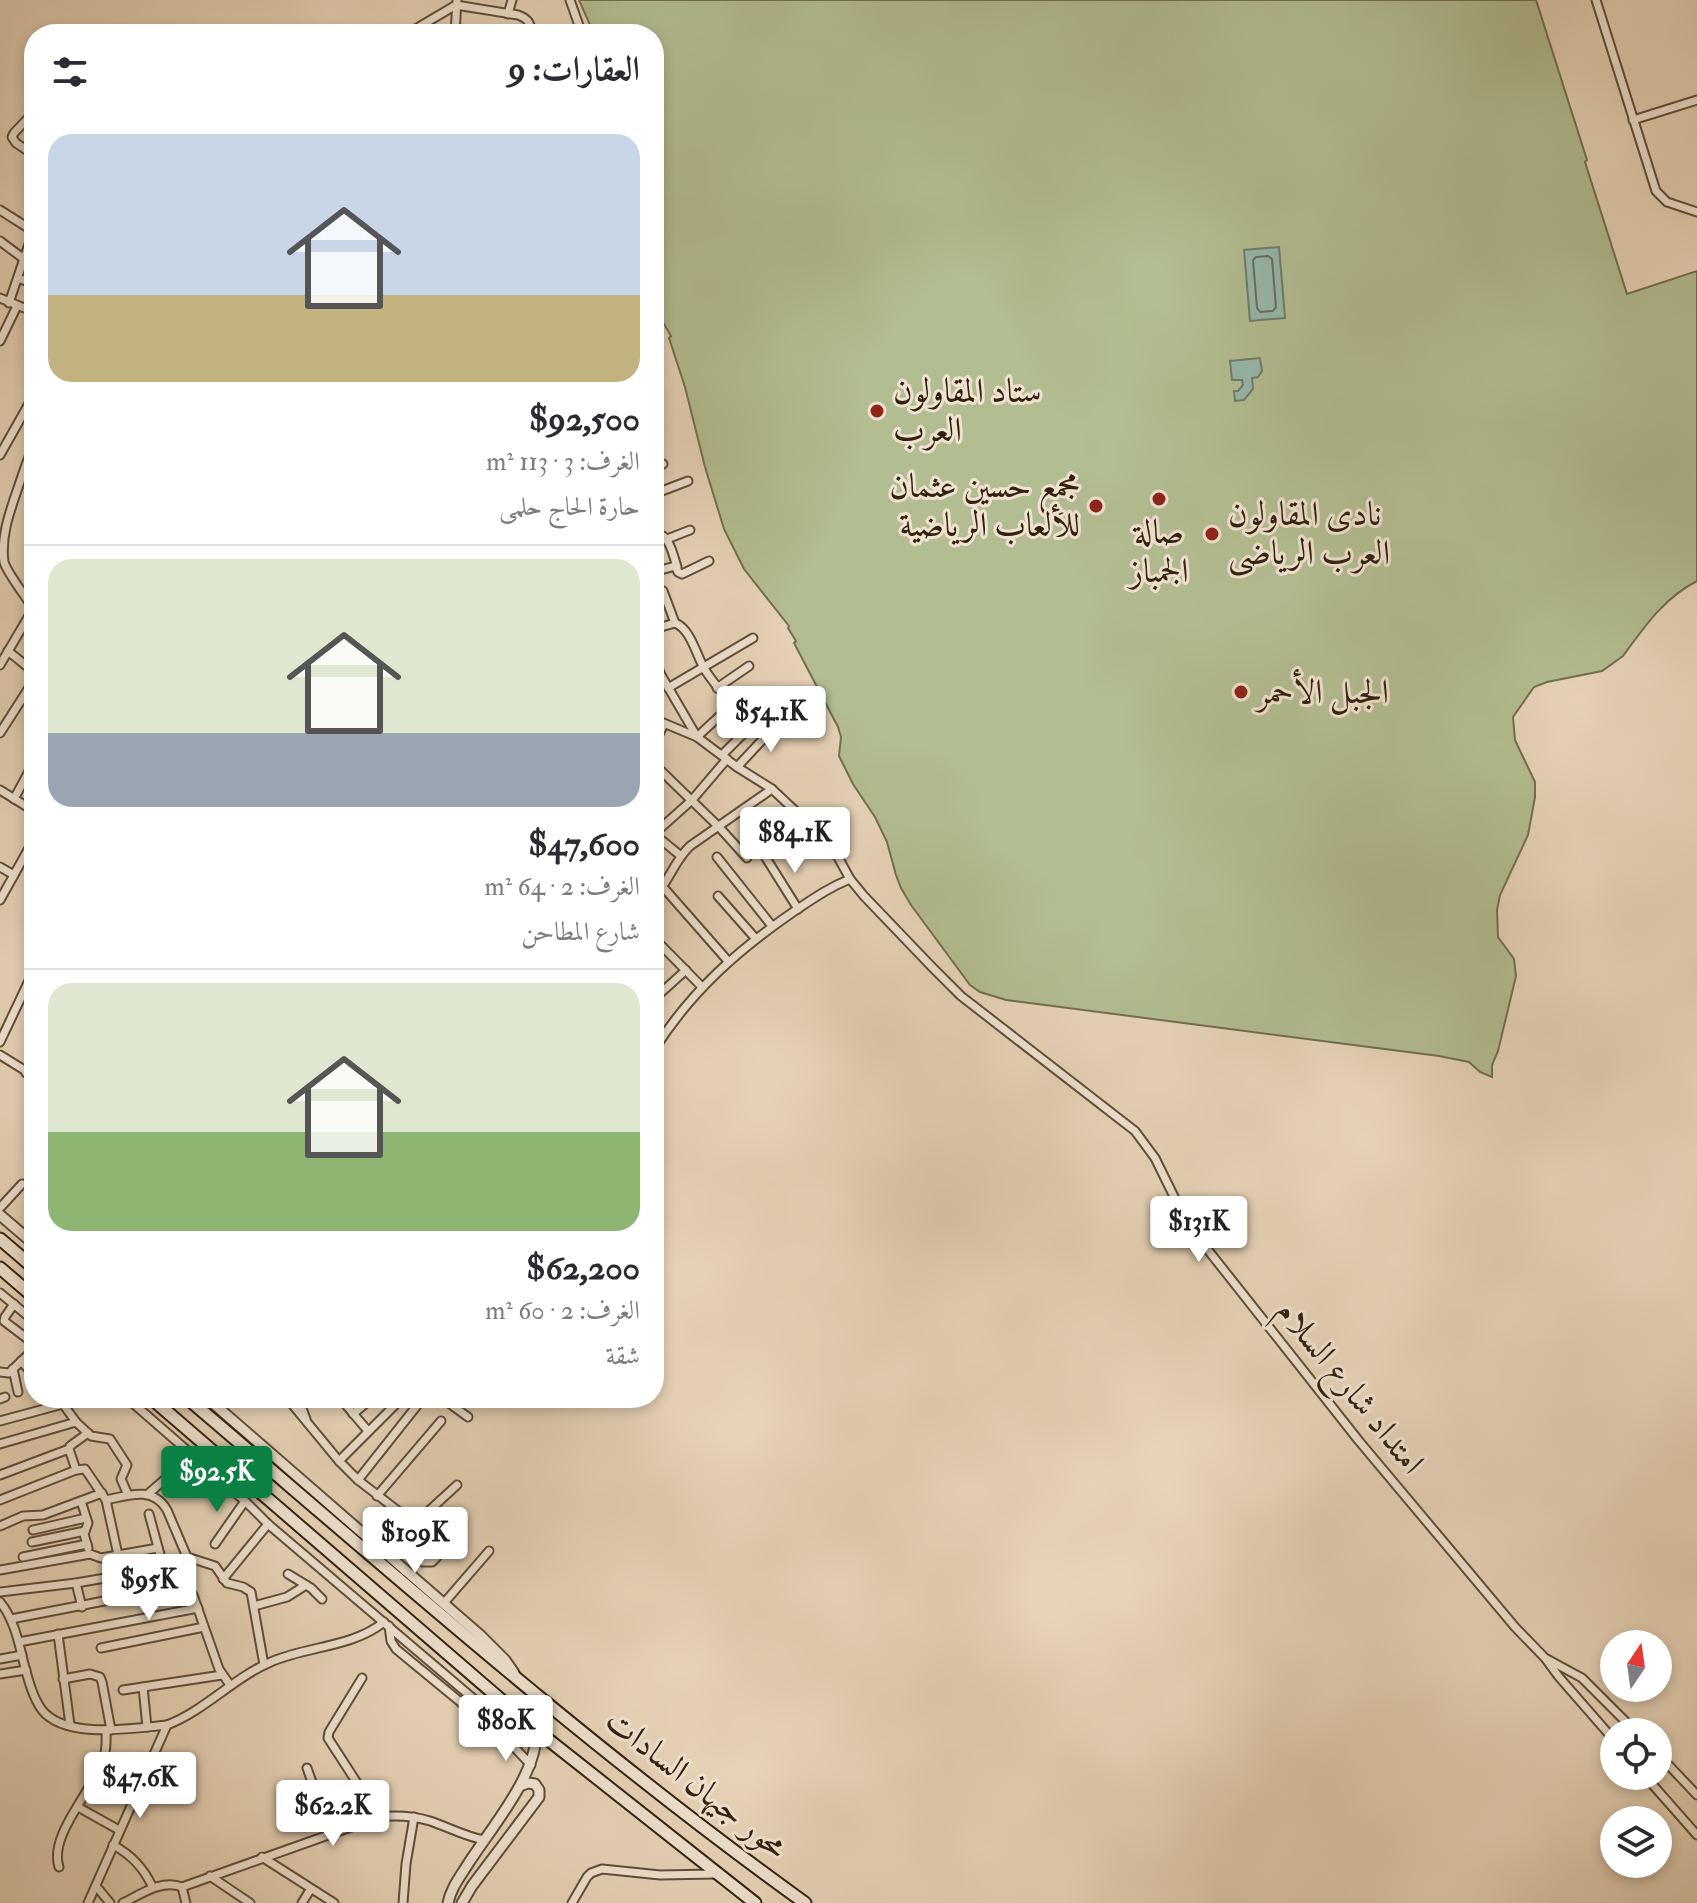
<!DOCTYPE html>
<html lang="ar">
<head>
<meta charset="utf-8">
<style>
  :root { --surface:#fff; --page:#f7f7f7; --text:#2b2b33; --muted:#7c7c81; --line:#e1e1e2; --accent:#0b8043 }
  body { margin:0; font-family:"IM FELL Double Pica",Amiri,serif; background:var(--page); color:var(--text); direction:rtl; height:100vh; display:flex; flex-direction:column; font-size:30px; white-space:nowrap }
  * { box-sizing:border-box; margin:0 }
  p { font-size:26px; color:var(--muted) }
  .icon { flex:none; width:44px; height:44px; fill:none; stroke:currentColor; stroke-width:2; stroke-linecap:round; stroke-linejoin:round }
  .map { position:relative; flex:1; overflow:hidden; direction:ltr }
  .panel { position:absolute; left:24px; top:24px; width:640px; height:1384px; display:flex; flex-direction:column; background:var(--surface); border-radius:32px; box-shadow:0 4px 12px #0003; direction:rtl }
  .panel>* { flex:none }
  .needle { width:52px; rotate:13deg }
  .buttons { position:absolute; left:1600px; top:1630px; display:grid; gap:16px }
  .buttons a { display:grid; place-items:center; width:72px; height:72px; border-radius:50%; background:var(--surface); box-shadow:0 4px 12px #0003; font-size:40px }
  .price { position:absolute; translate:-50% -68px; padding:0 18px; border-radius:8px; background:#fff; color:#222; font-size:26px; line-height:52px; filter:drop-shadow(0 2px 4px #0008) }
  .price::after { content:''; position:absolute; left:50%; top:48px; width:24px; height:18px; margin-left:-12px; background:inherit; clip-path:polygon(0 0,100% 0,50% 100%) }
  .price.current { background:var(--accent); color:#fff }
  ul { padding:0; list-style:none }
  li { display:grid; align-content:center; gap:16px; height:424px; padding:0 24px }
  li+li { border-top:2px solid var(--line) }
  li span { display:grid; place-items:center; height:248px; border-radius:24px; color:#555 }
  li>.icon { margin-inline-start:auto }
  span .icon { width:144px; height:144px; fill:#fffc; stroke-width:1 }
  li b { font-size:34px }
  h2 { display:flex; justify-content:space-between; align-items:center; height:96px; padding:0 24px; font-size:34px }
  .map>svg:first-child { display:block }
  .pitch { fill:#b2bd91; stroke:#726f50; stroke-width:2 }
  .water { fill:#97b8ab; stroke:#6f7c6d; stroke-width:2 }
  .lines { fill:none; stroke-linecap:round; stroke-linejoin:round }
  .shore { stroke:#656c5d; stroke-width:2 }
  .minor-casing { stroke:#604e39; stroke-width:11 }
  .tertiary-casing { stroke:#604e39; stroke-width:13 }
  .secondary-casing { stroke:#33210f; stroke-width:15 }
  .minor { stroke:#efe2d0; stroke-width:7 }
  .tertiary { stroke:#efe2d0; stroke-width:9 }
  .secondary { stroke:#efe2d0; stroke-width:11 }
  .poi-dot { fill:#8f2418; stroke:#efe2d0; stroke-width:3 }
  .labels { text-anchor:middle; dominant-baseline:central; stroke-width:6; stroke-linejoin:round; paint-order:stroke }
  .poi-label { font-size:34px; fill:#33210f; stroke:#efe2d0; text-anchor:start }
  .street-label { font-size:34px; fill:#33210f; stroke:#efe2d0 }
</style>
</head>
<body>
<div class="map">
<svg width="1697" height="1903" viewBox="0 0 1697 1903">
  <rect width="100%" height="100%" fill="#e7d3b7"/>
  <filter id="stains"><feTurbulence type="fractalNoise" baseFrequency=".0025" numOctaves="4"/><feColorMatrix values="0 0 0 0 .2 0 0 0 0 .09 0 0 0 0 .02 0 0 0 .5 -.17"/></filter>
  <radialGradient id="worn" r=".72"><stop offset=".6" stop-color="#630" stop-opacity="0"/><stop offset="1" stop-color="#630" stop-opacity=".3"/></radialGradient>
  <path class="pitch" d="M 579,0 L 1536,0 L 1587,160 L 1585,162 L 1627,294 L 1697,271 L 1697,581 C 1664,598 1645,626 1623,656 L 1602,671 L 1547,682 L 1534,687 L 1513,717 L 1515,740 L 1535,782 L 1535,797 L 1528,835 L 1500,895 L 1497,910 L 1498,937 L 1514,959 L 1516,976 L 1498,1051 L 1492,1065 L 1492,1077 L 1480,1072 L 1469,1062 L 1439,1056 L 1006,1000 L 980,992 L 970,985 L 911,905 L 901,888 L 896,875 L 887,842 L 875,817 L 853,784 L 839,756 L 841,737 L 838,727 L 794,643 L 796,641 L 788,628 L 789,626 L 744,569 L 724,529 L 705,467 L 685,387 L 669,338 L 671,336 L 654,307 L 654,34 L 594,34 Z"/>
  <g class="water">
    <path d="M 1279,247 L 1285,318 L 1250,321 L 1244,250 Z"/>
    <path d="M 1260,358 L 1262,371 L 1258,377 L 1252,378 L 1253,389 L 1244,400 L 1235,401 L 1234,391 L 1238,391 L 1243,385 L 1242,380 L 1232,380 L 1230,361 Z"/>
  </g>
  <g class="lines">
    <path class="shore" d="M 1268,256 L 1272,259 L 1276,307 L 1273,311 L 1260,312 L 1257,308 L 1253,260 L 1256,257 Z"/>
    <defs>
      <g id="minor">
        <path d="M 570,0 L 582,34"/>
        <path d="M 1596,0 L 1656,191 L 1667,202 L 1697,212"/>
        <path d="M 508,14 L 512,0"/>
        <path d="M 407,34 L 456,5 L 518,15 C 529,19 530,23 532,34"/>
        <path d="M 455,34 L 457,0"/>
        <path d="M 34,112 L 14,133 L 12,137 L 16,143 L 34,155"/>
        <path d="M 1633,120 L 1697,100"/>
        <path d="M 0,210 L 33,231"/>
        <path d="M 0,241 L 24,259"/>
        <path d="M 18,278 L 34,284"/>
        <path d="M 0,298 L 34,312"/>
        <path d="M 9,303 L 34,229"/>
        <path d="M 0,341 L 17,306"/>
        <path d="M 34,447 C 28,457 26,465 22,476 C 13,504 0,532 4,562 C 7,573 27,598 34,610"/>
        <path d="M 0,455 L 31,400 L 34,397"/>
        <path d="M 654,470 L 663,464"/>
        <path d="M 654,494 L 688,481"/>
        <path d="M 657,533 C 670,536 673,555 677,567"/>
        <path d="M 667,539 L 690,530"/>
        <path d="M 654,572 L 675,566 L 678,572 L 682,574 L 709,561"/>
        <path d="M 654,590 L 659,589 L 663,591 L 675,623"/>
        <path d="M 654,629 L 675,623 C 691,629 696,655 705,670 C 713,682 722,693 732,705"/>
        <path d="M 8,651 L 29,668"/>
        <path d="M 654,658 L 661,675 L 697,737 L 742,695"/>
        <path d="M 0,665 L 30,614 L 34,612"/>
        <path d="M 668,688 L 753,638"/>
        <path d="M 717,688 L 749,666"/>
        <path d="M 654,719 L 697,737 L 737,767 L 772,789 L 820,834 L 838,857 L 850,879 L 864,896 L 931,966 L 961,996 L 1135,1131 L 1155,1158 L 1184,1217 L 1204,1245 L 1359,1441 L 1515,1627 L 1545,1658 L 1559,1677 L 1614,1740"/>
        <path d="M 0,733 L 34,680"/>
        <path d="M 654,744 L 664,724"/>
        <path d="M 722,755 L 771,706"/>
        <path d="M 654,764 L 719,827 L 747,858"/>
        <path d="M 737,767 L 781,720 C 792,716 797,725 804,732"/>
        <path d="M 0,790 L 34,811"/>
        <path d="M 14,799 L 34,762"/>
        <path d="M 744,809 L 768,838"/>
        <path d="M 654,834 L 692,800 L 727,759"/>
        <path d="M 654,834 L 681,856"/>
        <path d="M 717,857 L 772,926"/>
        <path d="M 766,858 L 798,909"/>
        <path d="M 0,867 L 14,875"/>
        <path d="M 663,887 L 728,961"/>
        <path d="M 718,896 L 756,939"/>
        <path d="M 654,897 C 669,882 674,861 690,846 L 772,789"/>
        <path d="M 0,900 L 34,839"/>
        <path d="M 654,938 L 702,987"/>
        <path d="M 654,999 L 686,970"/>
        <path d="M 0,1042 L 34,970"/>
        <path d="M 654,1050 C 691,991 739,949 796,910 C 814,898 830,887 850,879"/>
        <path d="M 0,1055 L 34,1076"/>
        <path d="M 26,1073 L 34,1062"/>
        <path d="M 0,1208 L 22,1184"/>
        <path d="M 0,1293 L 34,1321"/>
        <path d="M 14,1304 L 5,1317 L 4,1321 L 29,1340"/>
        <path d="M 34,1329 L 29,1332 L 28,1337 L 34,1344"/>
        <path d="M 21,1361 L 30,1371"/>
        <path d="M 13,1369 L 18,1392"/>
        <path d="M 0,1372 L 9,1373 L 34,1349"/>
        <path d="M 127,1398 L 245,1501 L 268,1524 L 502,1723 L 507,1730 L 513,1746 L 531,1765"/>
        <path d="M 287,1398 L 339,1461 L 358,1480 L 415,1524"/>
        <path d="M 298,1398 L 306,1419"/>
        <path d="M 340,1398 L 368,1431"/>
        <path d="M 442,1398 L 468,1417"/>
        <path d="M 0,1399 L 5,1397"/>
        <path d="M 102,1402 L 106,1398"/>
        <path d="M 63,1404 L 76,1422 L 91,1436 L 110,1439 L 127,1465 L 121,1479 L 128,1495"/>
        <path d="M 353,1414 L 372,1398"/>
        <path d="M 0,1421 L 63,1404 L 73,1398"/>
        <path d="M 0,1444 L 76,1422"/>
        <path d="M 339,1461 L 402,1398"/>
        <path d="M 76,1470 L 69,1449 L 70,1446 L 88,1433"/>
        <path d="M 0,1475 L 69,1449"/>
        <path d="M 358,1480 L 423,1398"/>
        <path d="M 148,1494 L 193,1455"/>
        <path d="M 377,1496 L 441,1421"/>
        <path d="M 0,1500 L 76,1470 L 85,1469 L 106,1500 L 118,1555"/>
        <path d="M 106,1500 C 129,1495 153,1486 167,1510 L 187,1557 L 215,1566 L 227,1583 L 243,1587 L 251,1592 L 264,1665"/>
        <path d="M 81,1501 L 88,1523 L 84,1534 L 88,1548"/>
        <path d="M 0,1526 L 23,1516 L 43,1515 L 102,1493"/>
        <path d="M 33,1530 L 86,1518"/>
        <path d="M 401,1537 L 423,1562 L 432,1562 L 437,1557"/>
        <path d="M 32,1542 L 85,1531"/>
        <path d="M 215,1544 L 245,1501"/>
        <path d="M 384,1552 L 457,1485"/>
        <path d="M 23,1557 L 87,1544"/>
        <path d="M 0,1570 L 90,1554 L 101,1558 L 158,1548"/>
        <path d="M 288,1574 L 311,1588 L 322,1599"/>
        <path d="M 125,1575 L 130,1596"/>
        <path d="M 223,1579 L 268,1524"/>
        <path d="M 76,1583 L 82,1607"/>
        <path d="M 0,1592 L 76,1583 L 158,1569 L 162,1562 L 149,1514"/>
        <path d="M 0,1602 C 14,1619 19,1643 24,1664 C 28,1679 33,1698 42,1710 C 66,1740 134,1728 167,1725 C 206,1710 234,1677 273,1661 C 309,1646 353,1647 384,1622"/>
        <path d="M 444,1603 L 489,1551"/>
        <path d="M 254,1606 L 287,1597 L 306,1585"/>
        <path d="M 11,1619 L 130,1596 L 185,1589 L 193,1595 L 219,1669 L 230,1685"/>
        <path d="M 389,1626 L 391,1641 L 396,1649 L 498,1733 L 509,1738"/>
        <path d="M 58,1634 L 70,1725"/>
        <path d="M 19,1642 L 198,1608"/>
        <path d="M 101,1648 L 204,1627"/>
        <path d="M 0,1659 L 22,1655"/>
        <path d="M 1547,1659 L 1582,1678 L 1636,1732"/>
        <path d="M 0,1674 L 26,1670"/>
        <path d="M 362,1678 L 329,1732 L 328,1738 L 379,1817"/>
        <path d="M 63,1679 L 90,1674 L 100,1677 L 102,1682 L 111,1730"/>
        <path d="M 143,1687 L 147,1727"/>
        <path d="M 123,1690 L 222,1675"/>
        <path d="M 1658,1754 L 1697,1795"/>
        <path d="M 307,1768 L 330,1833"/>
        <path d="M 1645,1776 L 1697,1835"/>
        <path d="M 78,1807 L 119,1830"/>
        <path d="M 113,1845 C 132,1855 144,1868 153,1888"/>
        <path d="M 262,1857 L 334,1903"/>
        <path d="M 59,1867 C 48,1834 96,1788 104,1756 C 107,1748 106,1738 106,1730"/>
        <path d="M 210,1876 L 250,1903"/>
        <path d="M 96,1886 L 110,1903"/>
        <path d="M 182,1887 L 186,1903"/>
        <path d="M 88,1903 L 167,1725"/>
        <path d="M 123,1903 C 141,1894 162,1879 182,1887 L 379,1817 C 396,1815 413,1816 430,1821 C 448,1827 464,1836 484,1840"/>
        <path d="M 302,1903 L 310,1890"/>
        <path d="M 403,1903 L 406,1864 L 414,1817"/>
        <path d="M 572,1903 L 587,1877 L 591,1873 L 602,1869 L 660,1875 L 716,1874"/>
      </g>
      <g id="tertiary">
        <path d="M 0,1215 L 34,1244"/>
        <path d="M 207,1398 L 481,1636 L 505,1660 L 514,1673"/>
        <path d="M 448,1903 C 451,1888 460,1877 468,1864 C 491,1828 539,1773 536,1730"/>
        <path d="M 462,1903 L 472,1886 L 539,1797 L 539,1790 L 535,1784 L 528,1783 L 520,1786"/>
      </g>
      <g id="secondary">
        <path d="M 0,1239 L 34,1268"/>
        <path d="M 0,1268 L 34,1297"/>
        <path d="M 151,1398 L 536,1730 L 755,1903"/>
        <path d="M 187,1398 C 389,1570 589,1748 805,1903"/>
      </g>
    </defs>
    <use href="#minor" class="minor-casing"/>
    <use href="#tertiary" class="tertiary-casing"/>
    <use href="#secondary" class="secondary-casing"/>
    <use href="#minor" class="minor"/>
    <use href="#tertiary" class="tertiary"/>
    <use href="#secondary" class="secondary"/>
  </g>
  <g class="poi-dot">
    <circle cx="877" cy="411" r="8"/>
    <circle cx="1159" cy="499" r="8"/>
    <circle cx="1096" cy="506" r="8"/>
    <circle cx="1212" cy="534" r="8"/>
    <circle cx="1241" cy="692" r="8"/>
  </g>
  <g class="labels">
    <g class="poi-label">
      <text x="893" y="391">ستاد المقاولون<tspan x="893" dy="39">العرب</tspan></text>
      <text x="1080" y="486" text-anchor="end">مجمع حسين عثمان<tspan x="1080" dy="39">للألعاب الرياضية</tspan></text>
      <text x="1228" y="514">نادى المقاولون<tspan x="1228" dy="39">العرب الرياضى</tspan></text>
      <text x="1159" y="532" text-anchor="middle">صالة<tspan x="1159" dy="39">الجمباز</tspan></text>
      <text x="1257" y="692">الجبل الأحمر</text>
    </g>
    <g class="street-label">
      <text transform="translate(1350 1387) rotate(51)">امتداد شارع السلام</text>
      <text transform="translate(696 1784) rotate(38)">محور جيهان السادات</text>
    </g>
  </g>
  <rect width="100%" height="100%" filter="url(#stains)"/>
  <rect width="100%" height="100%" fill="url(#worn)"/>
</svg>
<div class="buttons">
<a><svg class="needle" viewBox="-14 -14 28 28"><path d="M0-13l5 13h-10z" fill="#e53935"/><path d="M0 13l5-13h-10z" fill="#7c7c81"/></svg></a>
<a><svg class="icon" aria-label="locate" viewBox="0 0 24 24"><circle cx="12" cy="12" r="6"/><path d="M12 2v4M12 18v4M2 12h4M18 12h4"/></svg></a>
<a><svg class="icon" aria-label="layers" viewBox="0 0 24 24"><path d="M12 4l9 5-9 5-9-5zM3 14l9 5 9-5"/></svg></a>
</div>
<b class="price" style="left:771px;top:754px">$54.1K</b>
<b class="price" style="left:795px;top:875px">$84.1K</b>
<b class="price" style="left:1199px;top:1264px">$131K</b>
<b class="price current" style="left:217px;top:1514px">$92.5K</b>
<b class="price" style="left:415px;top:1575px">$109K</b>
<b class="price" style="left:149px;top:1622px">$95K</b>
<b class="price" style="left:506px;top:1763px">$80K</b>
<b class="price" style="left:140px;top:1820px">$47.6K</b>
<b class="price" style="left:333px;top:1848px">$62.2K</b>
<section class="panel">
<h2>العقارات: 9<svg class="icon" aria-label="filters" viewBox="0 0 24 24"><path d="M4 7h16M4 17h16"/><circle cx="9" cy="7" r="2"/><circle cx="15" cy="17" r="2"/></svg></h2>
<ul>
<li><span style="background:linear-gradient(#c9d6e8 65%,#c2b280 0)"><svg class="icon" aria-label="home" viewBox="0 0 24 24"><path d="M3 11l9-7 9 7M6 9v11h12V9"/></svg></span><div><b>$92,500</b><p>الغرف: 3 · 113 m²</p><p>حارة الحاج حلمى</p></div></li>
<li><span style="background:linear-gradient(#dfe7d0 70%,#9aa5b1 0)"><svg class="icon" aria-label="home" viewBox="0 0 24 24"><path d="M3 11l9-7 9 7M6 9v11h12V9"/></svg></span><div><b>$47,600</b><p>الغرف: 2 · 64 m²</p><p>شارع المطاحن</p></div></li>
<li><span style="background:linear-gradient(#dfe7d0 60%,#8fb573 0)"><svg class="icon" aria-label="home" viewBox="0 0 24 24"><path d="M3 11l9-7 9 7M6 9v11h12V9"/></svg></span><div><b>$62,200</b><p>الغرف: 2 · 60 m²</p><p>شقة</p></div></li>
</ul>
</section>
</div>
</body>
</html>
